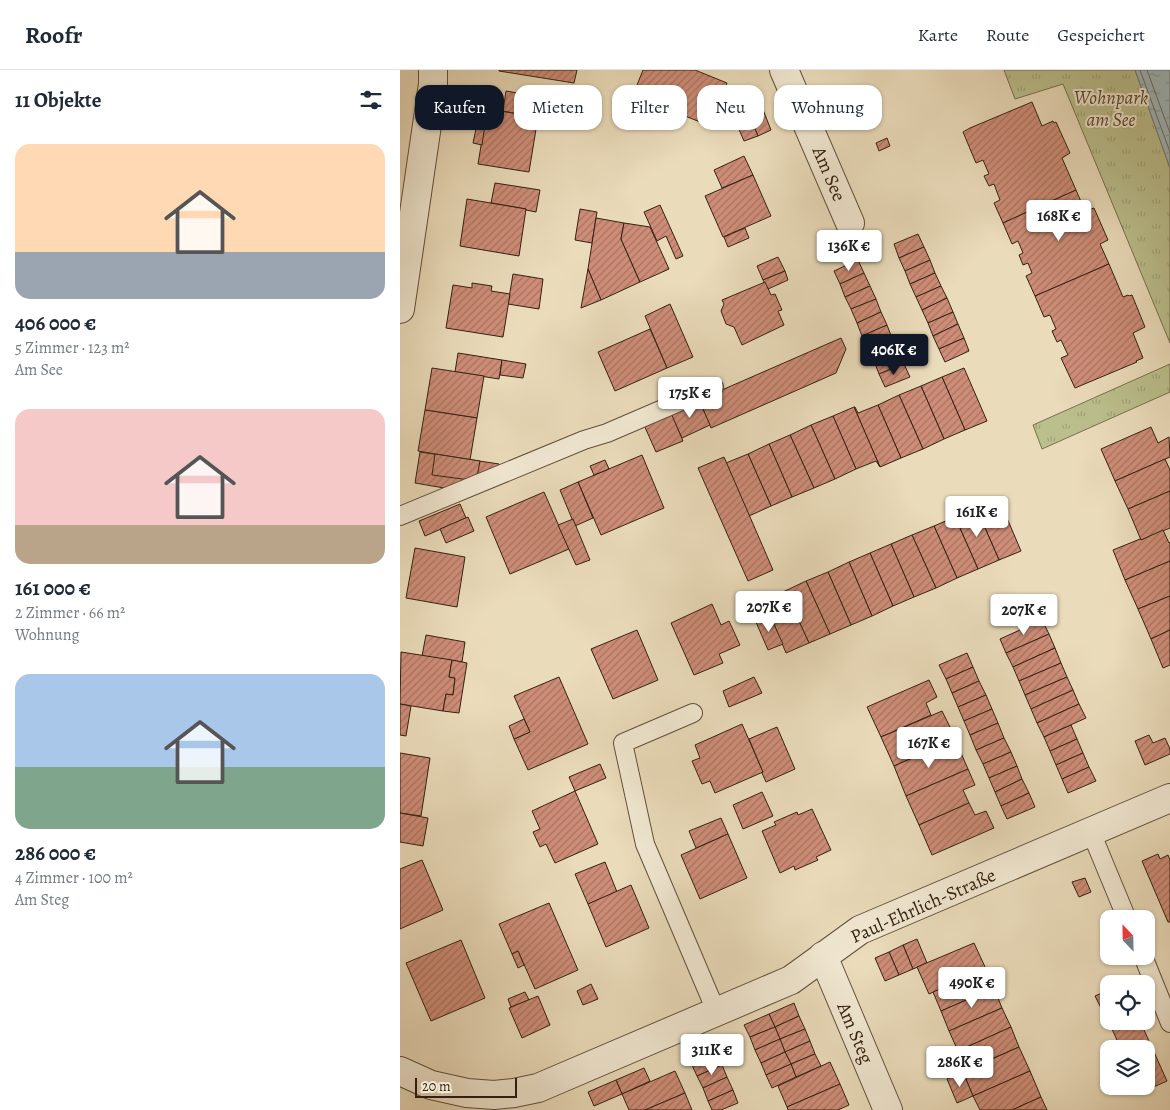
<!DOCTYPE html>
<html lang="de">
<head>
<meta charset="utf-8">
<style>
  :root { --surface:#fff; --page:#f6f6f7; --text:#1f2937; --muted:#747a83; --line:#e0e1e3; --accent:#111827 }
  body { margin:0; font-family:Alegreya,serif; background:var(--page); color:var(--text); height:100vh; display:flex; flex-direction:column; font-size:19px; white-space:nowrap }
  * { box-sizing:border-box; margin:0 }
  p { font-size:16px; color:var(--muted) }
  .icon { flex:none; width:28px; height:28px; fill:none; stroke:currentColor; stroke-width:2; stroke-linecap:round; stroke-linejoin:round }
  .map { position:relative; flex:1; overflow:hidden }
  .sheet { display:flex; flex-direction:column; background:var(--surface); width:400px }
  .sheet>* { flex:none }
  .guide { position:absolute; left:15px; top:15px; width:475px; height:45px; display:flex; gap:10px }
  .needle { width:32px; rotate:338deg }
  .tools { position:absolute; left:700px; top:840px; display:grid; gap:10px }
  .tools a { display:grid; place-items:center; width:55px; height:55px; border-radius:10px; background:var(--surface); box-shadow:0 1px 4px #0004; font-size:25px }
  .scale { position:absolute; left:15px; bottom:12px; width:102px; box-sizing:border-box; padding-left:5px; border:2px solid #342111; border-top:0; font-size:14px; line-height:18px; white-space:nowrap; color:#342111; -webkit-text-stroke:4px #f1e8d2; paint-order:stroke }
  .price { position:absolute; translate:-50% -42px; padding:0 11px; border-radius:5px; background:#fff; color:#222; font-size:16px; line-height:32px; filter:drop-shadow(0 1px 2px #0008) }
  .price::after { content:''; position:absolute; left:50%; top:30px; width:15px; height:11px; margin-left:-8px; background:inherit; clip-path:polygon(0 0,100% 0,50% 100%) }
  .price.current { background:var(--accent); color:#fff }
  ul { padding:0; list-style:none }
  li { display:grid; align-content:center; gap:10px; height:265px; padding:0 15px }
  li span { display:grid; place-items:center; height:155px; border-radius:15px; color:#555 }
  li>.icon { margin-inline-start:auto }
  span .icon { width:90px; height:90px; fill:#fffc; stroke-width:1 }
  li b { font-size:21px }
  h2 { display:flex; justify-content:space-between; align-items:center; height:60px; padding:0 15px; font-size:21px }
  .tag { padding:0 18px; border-radius:15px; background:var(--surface); box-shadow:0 1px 4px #0004; font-size:18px; line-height:45px }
  .tag.current { background:var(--accent); color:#fff }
  header { display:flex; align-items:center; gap:30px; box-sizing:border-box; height:70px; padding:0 25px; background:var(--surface); border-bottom:1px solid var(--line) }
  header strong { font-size:24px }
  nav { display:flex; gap:28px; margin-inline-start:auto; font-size:18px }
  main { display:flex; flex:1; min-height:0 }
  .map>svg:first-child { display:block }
  .grass { fill:url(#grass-tufts); stroke:#78704f }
  .water { fill:url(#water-ripples); stroke:#747c77 }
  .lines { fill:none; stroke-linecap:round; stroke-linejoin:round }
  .shore { stroke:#696c66; stroke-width:1 }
  .building { fill:url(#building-hatch); stroke:#342111 }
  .service-casing { stroke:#62503b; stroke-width:20 }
  .minor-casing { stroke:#62503b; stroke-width:30 }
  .service { stroke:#f1e8d2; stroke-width:18 }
  .minor { stroke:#f1e8d2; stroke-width:28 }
  .labels { text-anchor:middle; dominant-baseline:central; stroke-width:4; stroke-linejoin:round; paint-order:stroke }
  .park-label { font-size:19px; font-style:italic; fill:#564830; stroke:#f1e8d2 }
  .street-label { font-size:19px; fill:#342111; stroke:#f1e8d2 }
</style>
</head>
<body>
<header>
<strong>Roofr</strong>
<nav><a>Karte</a><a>Route</a><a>Gespeichert</a></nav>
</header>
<main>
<section class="sheet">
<h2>11 Objekte<svg class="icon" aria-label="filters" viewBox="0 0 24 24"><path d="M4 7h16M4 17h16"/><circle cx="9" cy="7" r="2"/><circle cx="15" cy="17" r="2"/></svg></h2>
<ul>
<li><span style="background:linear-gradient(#ffd9b3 70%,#9aa5b1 0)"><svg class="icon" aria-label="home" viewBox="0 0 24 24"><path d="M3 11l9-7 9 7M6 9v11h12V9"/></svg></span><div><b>406 000 €</b><p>5 Zimmer · 123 m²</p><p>Am See</p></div></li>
<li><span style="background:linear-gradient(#f6c9c9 75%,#b9a48a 0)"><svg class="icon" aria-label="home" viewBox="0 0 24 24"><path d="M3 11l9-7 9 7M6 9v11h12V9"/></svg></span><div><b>161 000 €</b><p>2 Zimmer · 66 m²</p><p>Wohnung</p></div></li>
<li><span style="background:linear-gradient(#a9c7e8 60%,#7fa58c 0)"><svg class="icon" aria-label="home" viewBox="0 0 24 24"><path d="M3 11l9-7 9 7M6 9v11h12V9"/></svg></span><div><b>286 000 €</b><p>4 Zimmer · 100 m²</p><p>Am Steg</p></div></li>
</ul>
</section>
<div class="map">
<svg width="770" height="1040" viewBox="0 0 770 1040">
  <defs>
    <pattern id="grass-tufts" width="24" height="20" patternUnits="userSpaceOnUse" patternTransform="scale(1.25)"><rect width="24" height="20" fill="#bbbf8d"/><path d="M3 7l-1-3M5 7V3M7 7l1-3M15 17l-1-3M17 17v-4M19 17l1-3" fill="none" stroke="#a1a479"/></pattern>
    <pattern id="water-ripples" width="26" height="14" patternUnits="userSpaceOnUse" patternTransform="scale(1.25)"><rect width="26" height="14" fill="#9eb8bb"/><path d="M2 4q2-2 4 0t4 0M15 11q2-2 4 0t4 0" fill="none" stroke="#829597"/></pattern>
    <pattern id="building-hatch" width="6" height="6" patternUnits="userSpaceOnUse" patternTransform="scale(1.25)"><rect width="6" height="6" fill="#ce8d78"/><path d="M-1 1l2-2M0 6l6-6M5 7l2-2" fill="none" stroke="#a87361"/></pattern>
  </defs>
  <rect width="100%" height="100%" fill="#eadbba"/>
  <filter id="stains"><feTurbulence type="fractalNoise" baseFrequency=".004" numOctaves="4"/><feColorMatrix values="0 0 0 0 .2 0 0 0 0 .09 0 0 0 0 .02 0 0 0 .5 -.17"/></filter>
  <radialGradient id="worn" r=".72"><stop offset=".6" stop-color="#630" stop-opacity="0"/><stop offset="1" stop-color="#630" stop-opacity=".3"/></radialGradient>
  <g class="grass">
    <path d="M 604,0 L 735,0 L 770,98 L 770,273 L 663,14 L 615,29 Z"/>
    <path d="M 770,294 L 770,322 L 642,379 L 633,355 Z"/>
  </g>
  <path class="water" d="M 735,0 L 770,0 L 770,98 Z"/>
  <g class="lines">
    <g class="shore">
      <path d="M 740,0 L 770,82"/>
      <path d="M 747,0 L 770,63"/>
    </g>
  </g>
  <g class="building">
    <path d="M 99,0 L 177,0 L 174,13 L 99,1 Z"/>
    <path d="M 243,0 L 295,0 L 327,13 L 310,56 L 233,25 Z"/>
    <path d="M 106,21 L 152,29 L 148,50 L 103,41 Z"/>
    <path d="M 249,32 L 273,41 L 267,58 L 243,49 Z"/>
    <path d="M 360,32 L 371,60 L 358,66 L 346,38 Z"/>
    <path d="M 632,32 L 642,56 L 653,51 L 654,53 L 656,52 L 670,83 L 662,88 L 676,120 L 603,153 L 594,133 L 600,130 L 594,114 L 589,116 L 584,106 L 589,104 L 583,90 L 576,93 L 563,62 L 570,58 Z"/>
    <path d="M 346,38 L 358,66 L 344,71 L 332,43 Z"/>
    <path d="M 87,39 L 138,47 L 129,102 L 78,94 Z"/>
    <path d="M 77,54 L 85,55 L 82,75 L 73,73 Z"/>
    <path d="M 487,68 L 490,76 L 479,81 L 476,73 Z"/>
    <path d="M 344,86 L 353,105 L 322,118 L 314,100 Z"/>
    <path d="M 353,105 L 371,146 L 323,167 L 305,126 Z"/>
    <path d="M 95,113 L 140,120 L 136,142 L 126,140 L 126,139 L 91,133 Z"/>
    <path d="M 676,120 L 685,141 L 694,138 L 708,170 L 700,174 L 709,194 L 635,226 L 626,206 L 632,203 L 628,193 L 623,195 L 619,185 L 623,183 L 618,171 L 612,174 L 603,153 Z"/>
    <path d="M 67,129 L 126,139 L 119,186 L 60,176 Z"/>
    <path d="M 260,135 L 283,186 L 276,189 L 266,166 L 257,171 L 244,142 Z"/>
    <path d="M 180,139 L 197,142 L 192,173 L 175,170 Z"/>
    <path d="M 196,148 L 224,153 L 221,169 L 240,212 L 201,230 L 188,199 Z"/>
    <path d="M 224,153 L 250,157 L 269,199 L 240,212 L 221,169 Z"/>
    <path d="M 345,158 L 349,168 L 328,177 L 324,167 Z"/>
    <path d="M 518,164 L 524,177 L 499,188 L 494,174 Z"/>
    <path d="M 524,177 L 530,190 L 505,201 L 499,188 Z"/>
    <path d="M 378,187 L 385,201 L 363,210 L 357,196 Z"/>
    <path d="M 458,190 L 464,203 L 440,214 L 434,201 Z"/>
    <path d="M 530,190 L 535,203 L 510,214 L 505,201 Z"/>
    <path d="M 709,194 L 723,227 L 728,225 L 729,226 L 732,225 L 745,257 L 733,263 L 743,288 L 736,291 L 737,292 L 675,318 L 661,288 L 668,285 L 661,270 L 657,272 L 652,261 L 656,259 L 650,245 L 644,247 L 635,226 Z"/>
    <path d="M 188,199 L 201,230 L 181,238 Z"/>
    <path d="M 385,201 L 388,210 L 368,219 L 363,210 Z"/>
    <path d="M 464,203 L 470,216 L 445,227 L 440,214 Z"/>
    <path d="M 535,203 L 541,216 L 516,227 L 510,214 Z"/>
    <path d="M 113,204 L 143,209 L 139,239 L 108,234 Z"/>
    <path d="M 365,212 L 371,225 L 375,224 L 382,240 L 378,241 L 384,255 L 342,275 L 334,257 L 326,254 L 321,241 L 324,234 L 322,230 Z"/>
    <path d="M 72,213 L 92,216 L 91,221 L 110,224 L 103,267 L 46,258 L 53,215 L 72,218 Z"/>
    <path d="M 470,216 L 476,229 L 451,239 L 445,227 Z"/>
    <path d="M 541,216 L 547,228 L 522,240 L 516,227 Z"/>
    <path d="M 547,228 L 553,242 L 528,253 L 522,240 Z"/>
    <path d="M 476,229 L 481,242 L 457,253 L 451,239 Z"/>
    <path d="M 270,234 L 293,287 L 267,298 L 245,246 Z"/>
    <path d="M 481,242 L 487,255 L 462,266 L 457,253 Z"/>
    <path d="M 553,242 L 558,254 L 533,266 L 528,253 Z"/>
    <path d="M 558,254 L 564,268 L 539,279 L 533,266 Z"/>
    <path d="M 487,255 L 492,268 L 468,279 L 462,266 Z"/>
    <path d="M 250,259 L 267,298 L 215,321 L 198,282 Z"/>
    <path d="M 441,268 L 446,279 L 436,303 L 311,358 L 299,330 Z"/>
    <path d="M 492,268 L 498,280 L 474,291 L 468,279 Z"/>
    <path d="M 564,268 L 569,281 L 545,292 L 539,279 Z"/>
    <path d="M 498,280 L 504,294 L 479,304 L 474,291 Z"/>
    <path d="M 58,283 L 102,290 L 99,309 L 55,302 Z"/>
    <path d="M 102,290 L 126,294 L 123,308 L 100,305 Z"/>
    <path d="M 504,294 L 510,307 L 485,317 L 479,304 Z"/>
    <path d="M 32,298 L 84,306 L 77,348 L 25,340 Z"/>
    <path d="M 564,298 L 587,351 L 565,360 L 542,307 Z"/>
    <path d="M 542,307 L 565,360 L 544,369 L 521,316 Z"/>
    <path d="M 521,316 L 544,369 L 523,379 L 499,325 Z"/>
    <path d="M 499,325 L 523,379 L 501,388 L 478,335 Z"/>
    <path d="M 299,330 L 310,355 L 282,368 L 270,342 Z"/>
    <path d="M 478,335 L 501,388 L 480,397 L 454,337 L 455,337 L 458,343 Z"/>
    <path d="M 454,337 L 480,397 L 476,391 L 456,399 L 433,346 Z"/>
    <path d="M 25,340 L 77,348 L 70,390 L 18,381 Z"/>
    <path d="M 271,343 L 283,371 L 256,382 L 244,355 Z"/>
    <path d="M 433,346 L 456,399 L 435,409 L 411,355 Z"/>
    <path d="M 411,355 L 435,409 L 414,418 L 390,365 Z"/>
    <path d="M 751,357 L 758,373 L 769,367 L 770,387 L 715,411 L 701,379 Z"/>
    <path d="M 390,365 L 414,418 L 392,427 L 369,374 Z"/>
    <path d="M 369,374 L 392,427 L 371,436 L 348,384 Z"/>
    <path d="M 20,382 L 99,394 L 99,398 L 50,419 L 15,413 Z"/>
    <path d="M 35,384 L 80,391 L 77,407 L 70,410 L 32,405 Z"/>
    <path d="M 348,384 L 371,436 L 349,446 L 326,393 Z"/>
    <path d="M 242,385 L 264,438 L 201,465 L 178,412 Z"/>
    <path d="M 324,387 L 373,500 L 348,511 L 298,398 Z"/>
    <path d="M 765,389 L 770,400 L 770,421 L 728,439 L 715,411 Z"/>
    <path d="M 205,390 L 209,399 L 194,405 L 190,396 Z"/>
    <path d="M 178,412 L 193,448 L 175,456 L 160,420 Z"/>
    <path d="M 770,421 L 770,458 L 741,470 L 728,439 Z"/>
    <path d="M 144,422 L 169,479 L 110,504 L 86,447 Z"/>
    <path d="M 598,427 L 621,481 L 599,490 L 576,437 Z"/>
    <path d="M 60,434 L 66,448 L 25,466 L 19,451 Z"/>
    <path d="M 576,437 L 599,490 L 578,499 L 555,447 Z"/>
    <path d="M 68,447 L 74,461 L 46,473 L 40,459 Z"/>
    <path d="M 555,447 L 578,499 L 557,508 L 534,456 Z"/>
    <path d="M 173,449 L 190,490 L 176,495 L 158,455 Z"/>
    <path d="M 534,456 L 557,508 L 536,518 L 512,465 Z"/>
    <path d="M 763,460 L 769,473 L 770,472 L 770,491 L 725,510 L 713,480 L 740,469 L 741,470 Z"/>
    <path d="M 512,465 L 536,518 L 514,527 L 491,474 Z"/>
    <path d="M 491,474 L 514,527 L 493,536 L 470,483 Z"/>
    <path d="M 15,478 L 65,487 L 57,537 L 6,528 Z"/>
    <path d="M 470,483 L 493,536 L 472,546 L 449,492 Z"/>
    <path d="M 770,491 L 770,526 L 738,539 L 725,510 Z"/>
    <path d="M 449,492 L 472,546 L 451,555 L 428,502 Z"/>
    <path d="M 428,502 L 451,555 L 430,564 L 406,511 Z"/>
    <path d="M 406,511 L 430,564 L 409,573 L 385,521 Z"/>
    <path d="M 385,521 L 409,573 L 386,583 L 364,530 Z"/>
    <path d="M 770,526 L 770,560 L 751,569 L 738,539 Z"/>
    <path d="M 312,534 L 321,555 L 329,551 L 340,575 L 319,584 L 323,593 L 294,605 L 271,553 Z"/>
    <path d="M 370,546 L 383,574 L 368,580 L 356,552 Z"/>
    <path d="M 642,550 L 649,564 L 606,583 L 600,569 Z"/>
    <path d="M 237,560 L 258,610 L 213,629 L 191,579 Z"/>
    <path d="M 770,560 L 770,595 L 763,598 L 751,569 Z"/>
    <path d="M 649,564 L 655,578 L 613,597 L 606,583 Z"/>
    <path d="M 26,565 L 65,572 L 62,592 L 22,586 Z"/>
    <path d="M 655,578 L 661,593 L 619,611 L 613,597 Z"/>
    <path d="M 1,582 L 52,590 L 49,607 L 55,608 L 53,625 L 46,624 L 43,641 L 0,634 Z"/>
    <path d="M 567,583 L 573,597 L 546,609 L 539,595 Z"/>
    <path d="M 52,590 L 67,593 L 59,643 L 43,641 L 46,624 L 53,625 L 55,608 L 49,607 Z"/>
    <path d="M 661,593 L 667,607 L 625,625 L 619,611 Z"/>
    <path d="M 573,597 L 579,611 L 552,623 L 546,609 Z"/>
    <path d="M 159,607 L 188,674 L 128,700 L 114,669 L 130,662 L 114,626 Z"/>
    <path d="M 354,607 L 362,623 L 329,637 L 323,621 Z"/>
    <path d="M 667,607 L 673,620 L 631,639 L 625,625 Z"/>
    <path d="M 529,610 L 537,627 L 526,633 L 531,645 L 481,667 L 467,637 Z"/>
    <path d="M 579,611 L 586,625 L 558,637 L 552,623 Z"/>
    <path d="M 673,620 L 679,634 L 637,653 L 631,639 Z"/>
    <path d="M 586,625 L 592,639 L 564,651 L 558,637 Z"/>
    <path d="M 0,634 L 11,636 L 6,666 L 0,665 Z"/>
    <path d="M 679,634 L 686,648 L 644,667 L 637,653 Z"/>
    <path d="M 592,639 L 598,653 L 570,665 L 564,651 Z"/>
    <path d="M 542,641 L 550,657 L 538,662 L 544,674 L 494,696 L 481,667 Z"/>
    <path d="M 124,649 L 130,662 L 114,669 L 109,656 Z"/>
    <path d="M 598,653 L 604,668 L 576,680 L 570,665 Z"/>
    <path d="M 342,654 L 363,702 L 315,723 L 310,711 L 302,714 L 292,691 L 300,688 L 295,675 Z"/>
    <path d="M 671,655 L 677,669 L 650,681 L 644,667 Z"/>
    <path d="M 377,657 L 395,699 L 366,712 L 362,703 L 363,702 L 349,669 Z"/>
    <path d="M 749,665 L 753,673 L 765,668 L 770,679 L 770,684 L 745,695 L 735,671 Z"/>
    <path d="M 604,668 L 611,682 L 583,694 L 576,680 Z"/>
    <path d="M 677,669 L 683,683 L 656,695 L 650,681 Z"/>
    <path d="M 544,674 L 550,687 L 561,683 L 568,699 L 506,726 L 494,696 Z"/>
    <path d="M 611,682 L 617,696 L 589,708 L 583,694 Z"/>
    <path d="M 0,683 L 30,688 L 21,746 L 0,743 Z"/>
    <path d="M 683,683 L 689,697 L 662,709 L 656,695 Z"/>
    <path d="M 200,694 L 206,708 L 175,721 L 169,707 Z"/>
    <path d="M 617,696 L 622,709 L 595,722 L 589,708 Z"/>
    <path d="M 689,697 L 696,711 L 668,723 L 662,709 Z"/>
    <path d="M 568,699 L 575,715 L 563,720 L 569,733 L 519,755 L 506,726 Z"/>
    <path d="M 622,709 L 629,723 L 601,736 L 595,722 Z"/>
    <path d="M 175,721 L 198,774 L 155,793 L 146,774 L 140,777 L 133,762 L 140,759 L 132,741 Z"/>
    <path d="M 362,722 L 373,746 L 343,759 L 333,735 Z"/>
    <path d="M 629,723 L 635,737 L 607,749 L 601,736 Z"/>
    <path d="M 569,733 L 575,745 L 586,741 L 594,758 L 532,785 L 519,755 Z"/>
    <path d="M 412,739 L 431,780 L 416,787 L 418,790 L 395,800 L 394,796 L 380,803 L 362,761 L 376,755 L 374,752 L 397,742 L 398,745 Z"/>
    <path d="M 0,743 L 28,748 L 23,776 L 0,772 Z"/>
    <path d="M 321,748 L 328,764 L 296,778 L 289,761 Z"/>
    <path d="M 328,764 L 347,808 L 300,829 L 281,785 Z"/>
    <path d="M 758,784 L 760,789 L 768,785 L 770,790 L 770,852 L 768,852 L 742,791 Z"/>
    <path d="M 22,790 L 43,840 L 0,859 L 0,799 Z"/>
    <path d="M 205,792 L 217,822 L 188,834 L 175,804 Z"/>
    <path d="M 685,808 L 691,822 L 679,827 L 672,812 Z"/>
    <path d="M 231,815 L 249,858 L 206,877 L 188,834 Z"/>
    <path d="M 149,833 L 178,900 L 135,919 L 118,881 L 112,884 L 99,854 Z"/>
    <path d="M 517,869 L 527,893 L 513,899 L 503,875 Z"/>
    <path d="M 61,870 L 85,928 L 31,951 L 6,893 Z"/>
    <path d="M 574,873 L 586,899 L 529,924 L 517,897 Z"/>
    <path d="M 503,875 L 513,899 L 499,905 L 489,882 Z"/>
    <path d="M 118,881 L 124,895 L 118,898 L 112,884 Z"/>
    <path d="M 489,882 L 499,905 L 485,911 L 475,888 Z"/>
    <path d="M 586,899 L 594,918 L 541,941 L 533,922 Z"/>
    <path d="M 191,914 L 198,929 L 183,935 L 177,921 Z"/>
    <path d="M 594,918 L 602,938 L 549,961 L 541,941 Z"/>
    <path d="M 709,920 L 709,951 L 740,951 L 767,1011 L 740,1023 L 736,1016 L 746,1016 L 746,979 L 721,979 L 703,939 L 702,940 L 695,926 Z"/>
    <path d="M 125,922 L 129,930 L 111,937 L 108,929 Z"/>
    <path d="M 138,926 L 150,955 L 122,968 L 109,938 Z"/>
    <path d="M 394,933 L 399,946 L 375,957 L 369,944 Z"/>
    <path d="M 602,938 L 611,957 L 558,981 L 549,961 Z"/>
    <path d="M 369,944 L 375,957 L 350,967 L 344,955 Z"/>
    <path d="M 399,946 L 405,959 L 380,969 L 375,957 Z"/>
    <path d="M 375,957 L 380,969 L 355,980 L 350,967 Z"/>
    <path d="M 611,957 L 619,977 L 566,1000 L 558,981 Z"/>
    <path d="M 405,959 L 410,971 L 385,982 L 380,969 Z"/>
    <path d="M 380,969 L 385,982 L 361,993 L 355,980 Z"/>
    <path d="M 311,970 L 316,982 L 291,993 L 286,980 Z"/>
    <path d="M 410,971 L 415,984 L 391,994 L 385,982 Z"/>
    <path d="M 619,977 L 630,1001 L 573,1026 L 563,1002 Z"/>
    <path d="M 316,982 L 322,995 L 297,1006 L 291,993 Z"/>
    <path d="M 385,982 L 391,994 L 366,1005 L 361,993 Z"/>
    <path d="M 415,984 L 421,996 L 396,1007 L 391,994 Z"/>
    <path d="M 430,992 L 440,1014 L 387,1037 L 378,1016 Z"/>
    <path d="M 391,994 L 396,1007 L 372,1018 L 366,1005 Z"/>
    <path d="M 322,995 L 327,1007 L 303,1018 L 297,1006 Z"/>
    <path d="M 244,998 L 250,1011 L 222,1024 L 216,1010 Z"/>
    <path d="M 275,1001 L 285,1023 L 245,1040 L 229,1040 L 222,1024 Z"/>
    <path d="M 630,1001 L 641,1027 L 612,1040 L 580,1040 L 573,1026 Z"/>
    <path d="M 563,1002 L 573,1026 L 557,1033 L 547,1009 Z"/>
    <path d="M 327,1007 L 333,1020 L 308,1031 L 303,1018 Z"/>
    <path d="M 216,1010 L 222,1024 L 194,1036 L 188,1022 Z"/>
    <path d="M 440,1014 L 449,1035 L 438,1040 L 388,1040 L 387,1037 Z"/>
    <path d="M 333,1020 L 338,1033 L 321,1040 L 312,1040 L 308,1031 Z"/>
    <path d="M 285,1023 L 292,1040 L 245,1040 Z"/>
    <path d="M 641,1027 L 647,1040 L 612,1040 Z"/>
  </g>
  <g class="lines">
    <defs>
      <g id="service">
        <path d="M 0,446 L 184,370 L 207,363 L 314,317"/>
        <path d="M 293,643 L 223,673 L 245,774 L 316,941"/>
        <path d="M 691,762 L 727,849"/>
        <path d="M 743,886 L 770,953"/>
      </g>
      <g id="minor">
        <path d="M 384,0 L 450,153"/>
        <path d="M 0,239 L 33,14 L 33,0"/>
        <path d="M 423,886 L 488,1040"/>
        <path d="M 0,1001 L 31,1015 L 67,1023 L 94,1025 L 114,1023 L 138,1018 L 391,910 L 460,860 L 770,728"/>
      </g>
    </defs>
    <use href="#service" class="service-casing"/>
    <use href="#minor" class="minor-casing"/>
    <use href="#service" class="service"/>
    <use href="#minor" class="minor"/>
  </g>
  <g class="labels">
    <g class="park-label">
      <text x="711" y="28">Wohnpark<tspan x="711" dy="22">am See</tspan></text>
    </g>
    <g class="street-label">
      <text transform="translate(429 104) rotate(67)">Am See</text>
      <text transform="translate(523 836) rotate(-24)">Paul-Ehrlich-Straße</text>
      <text transform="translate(455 963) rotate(67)">Am Steg</text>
    </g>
  </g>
  <rect width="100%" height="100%" filter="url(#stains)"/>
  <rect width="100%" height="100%" fill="url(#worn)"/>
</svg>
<div class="tools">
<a><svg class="needle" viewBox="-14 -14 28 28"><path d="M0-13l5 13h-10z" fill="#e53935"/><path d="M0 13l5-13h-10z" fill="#747a83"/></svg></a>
<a><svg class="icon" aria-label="locate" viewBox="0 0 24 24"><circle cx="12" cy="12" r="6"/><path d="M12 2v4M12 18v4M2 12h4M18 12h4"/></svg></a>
<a><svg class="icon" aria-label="layers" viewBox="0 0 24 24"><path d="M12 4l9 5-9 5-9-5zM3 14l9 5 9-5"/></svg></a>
</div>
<div class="scale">20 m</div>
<b class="price" style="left:659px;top:172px">168K €</b>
<b class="price" style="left:449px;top:202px">136K €</b>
<b class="price current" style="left:494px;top:306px">406K €</b>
<b class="price" style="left:290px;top:349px">175K €</b>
<b class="price" style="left:577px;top:468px">161K €</b>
<b class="price" style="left:369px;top:563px">207K €</b>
<b class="price" style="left:624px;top:566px">207K €</b>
<b class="price" style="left:529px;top:699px">167K €</b>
<b class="price" style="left:572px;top:939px">490K €</b>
<b class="price" style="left:312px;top:1006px">311K €</b>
<b class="price" style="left:560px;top:1018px">286K €</b>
<div class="guide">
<a class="tag current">Kaufen</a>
<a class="tag">Mieten</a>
<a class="tag">Filter</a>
<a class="tag">Neu</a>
<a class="tag">Wohnung</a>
</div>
</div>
</main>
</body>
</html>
